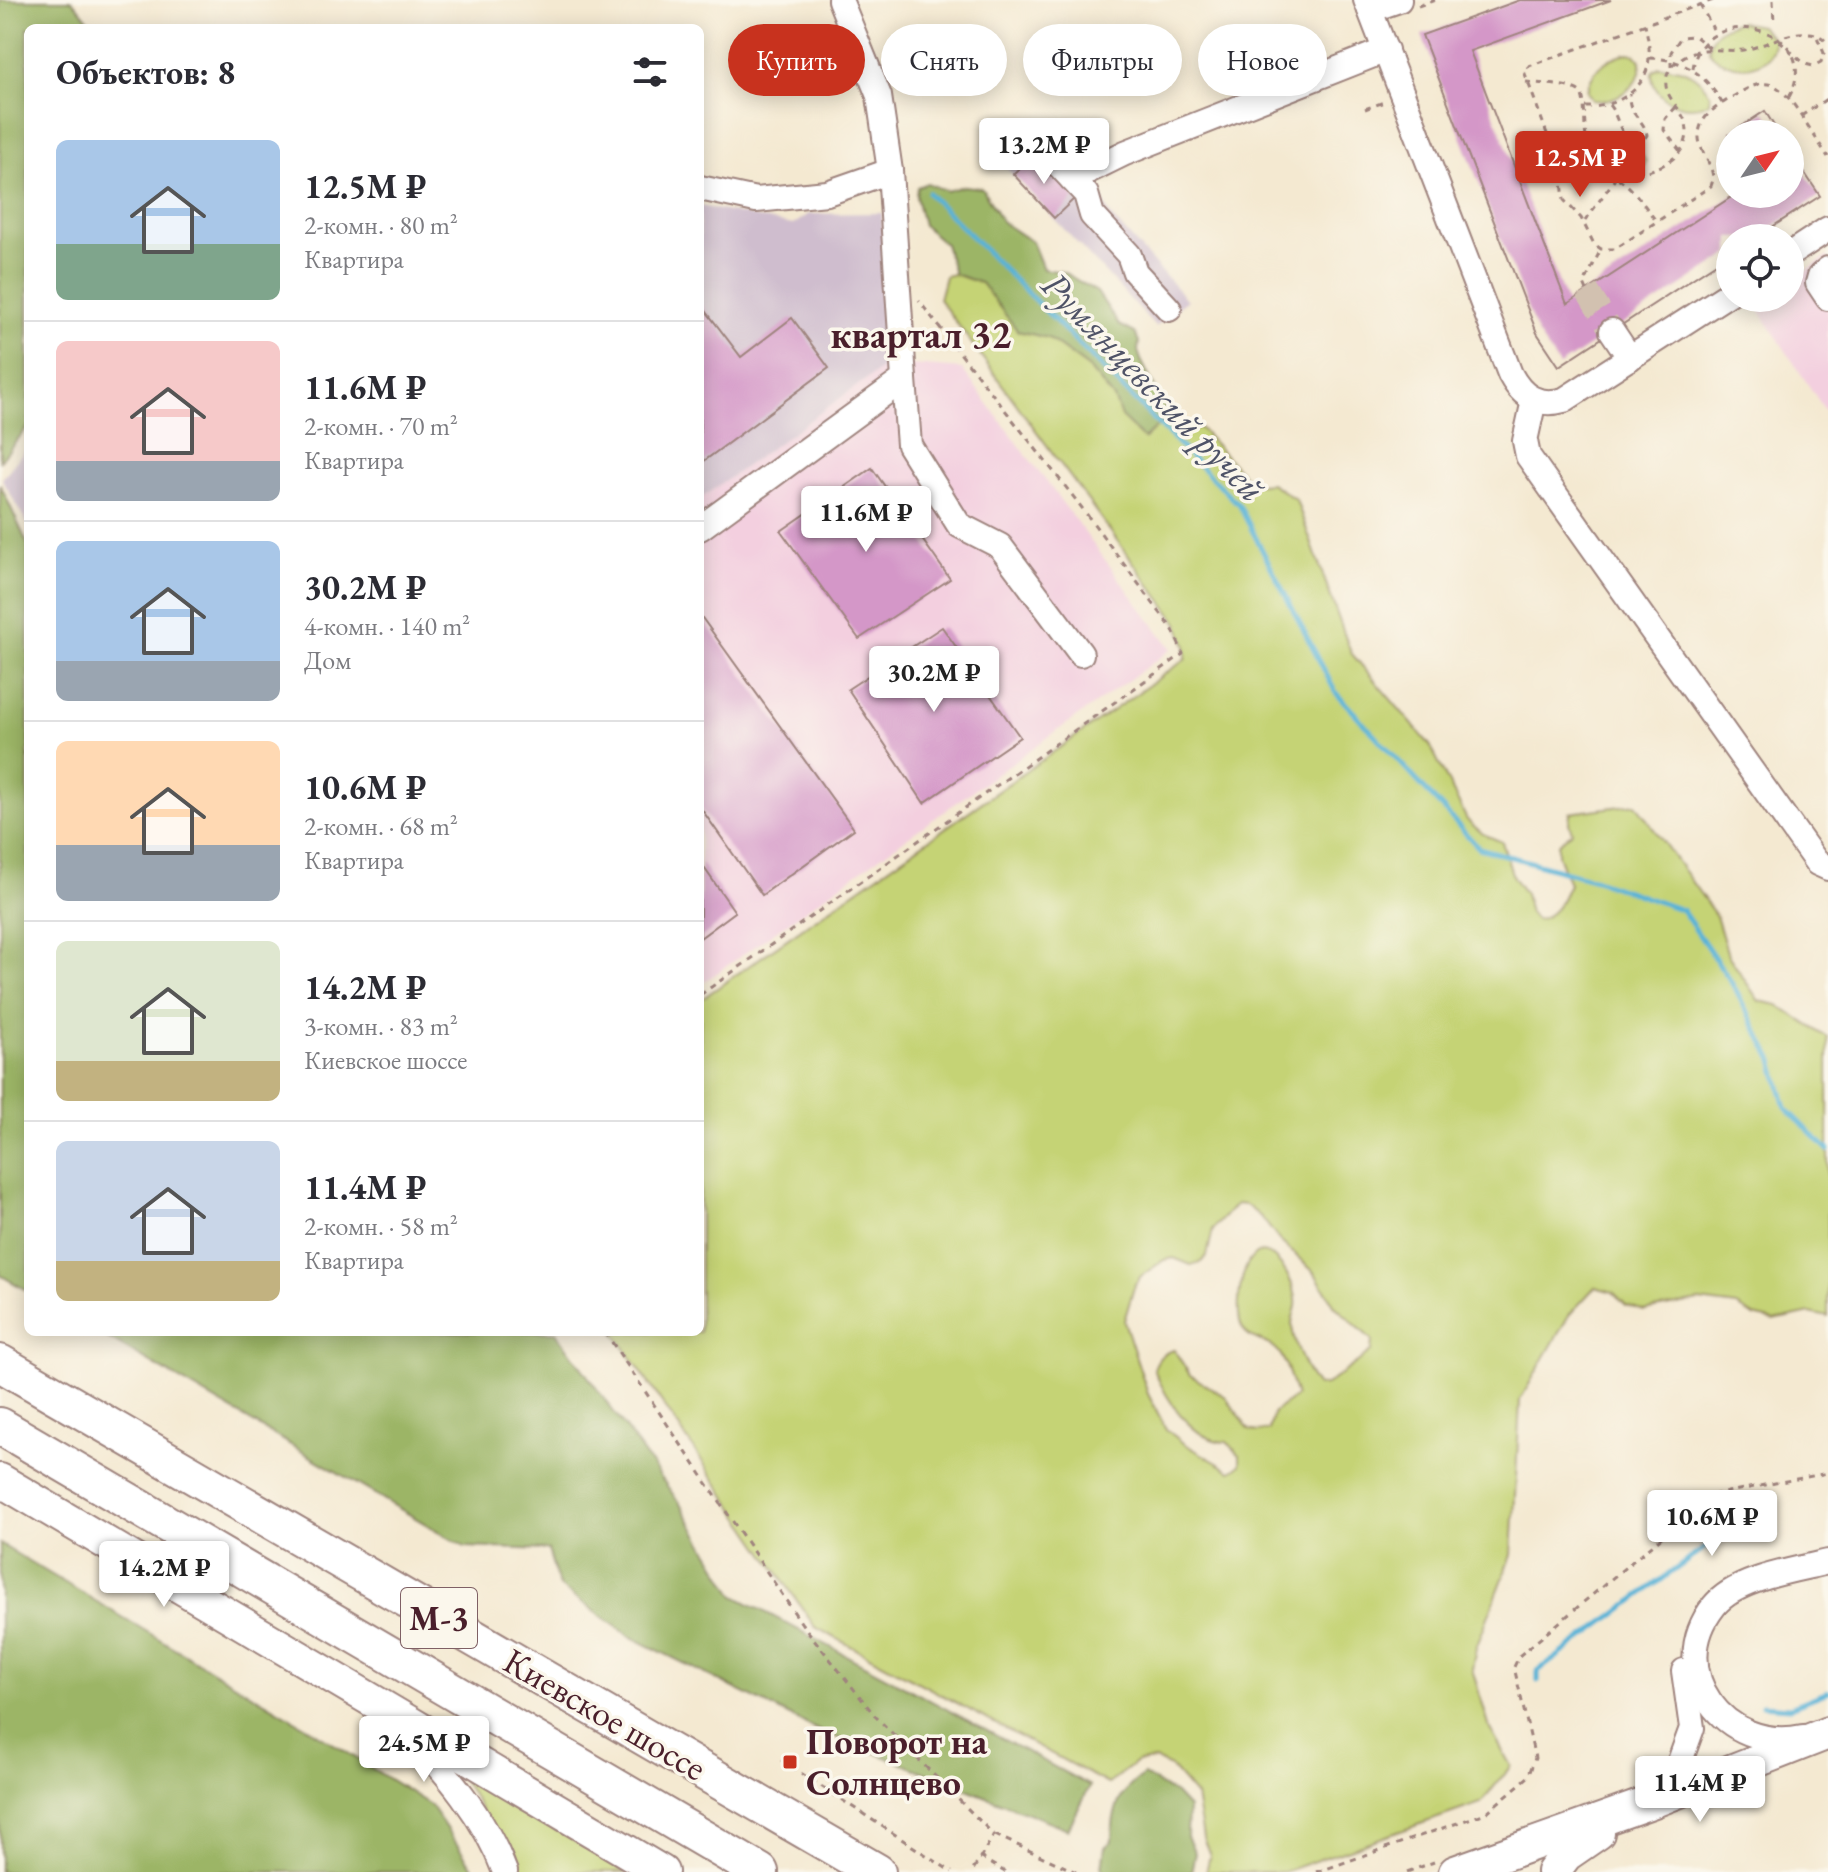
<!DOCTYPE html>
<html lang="ru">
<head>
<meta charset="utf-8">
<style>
  :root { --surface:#fff; --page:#f2f2f3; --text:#2b2b33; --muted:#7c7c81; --line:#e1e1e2; --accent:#c8321e }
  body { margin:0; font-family:"EB Garamond",serif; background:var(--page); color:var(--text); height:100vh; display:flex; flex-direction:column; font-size:30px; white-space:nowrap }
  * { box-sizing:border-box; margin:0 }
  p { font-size:26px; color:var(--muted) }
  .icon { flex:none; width:44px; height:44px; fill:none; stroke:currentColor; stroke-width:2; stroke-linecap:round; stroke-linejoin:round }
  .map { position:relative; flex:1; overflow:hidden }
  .details { position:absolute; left:24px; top:24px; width:680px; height:1312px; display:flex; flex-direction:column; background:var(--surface); border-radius:12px; box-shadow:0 4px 20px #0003 }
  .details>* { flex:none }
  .guide { position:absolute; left:728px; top:24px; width:760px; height:72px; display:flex; gap:16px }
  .needle { width:52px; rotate:55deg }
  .fabs { position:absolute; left:1716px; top:120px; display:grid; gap:16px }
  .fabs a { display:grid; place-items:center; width:88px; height:88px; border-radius:50%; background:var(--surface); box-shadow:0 4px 20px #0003; font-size:40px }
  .price { position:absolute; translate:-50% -68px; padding:0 18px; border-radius:8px; background:#fff; color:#222; font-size:26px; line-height:52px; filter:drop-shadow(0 2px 4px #0008) }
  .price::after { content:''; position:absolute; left:50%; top:48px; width:24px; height:18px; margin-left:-12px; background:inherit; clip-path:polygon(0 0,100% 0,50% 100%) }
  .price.current { background:var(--accent); color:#fff }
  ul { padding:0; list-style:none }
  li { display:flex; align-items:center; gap:24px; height:200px; padding:0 32px }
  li+li { border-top:2px solid var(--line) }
  li span { display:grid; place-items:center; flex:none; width:224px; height:160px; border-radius:12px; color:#555 }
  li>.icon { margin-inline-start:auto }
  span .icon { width:96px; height:96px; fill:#fffc; stroke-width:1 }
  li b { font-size:34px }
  h2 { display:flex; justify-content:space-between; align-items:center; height:96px; padding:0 32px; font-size:34px }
  .pill { padding:0 28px; border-radius:36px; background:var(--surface); box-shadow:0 4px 20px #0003; font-size:28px; line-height:72px }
  .pill.current { background:var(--accent); color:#fff }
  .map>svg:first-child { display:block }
  .built { fill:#f3cfdf }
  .industrial { fill:#cfbdce }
  .green { fill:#c5d375; stroke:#887950; stroke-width:2; fill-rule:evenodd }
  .forest { fill:#9cb566; stroke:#736a48; stroke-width:2 }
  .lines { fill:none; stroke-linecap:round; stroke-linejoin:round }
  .stream { stroke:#59b3d7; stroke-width:5 }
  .building { fill:#d497c8 }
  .minor-tunnel { stroke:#d2c1b0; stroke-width:24; stroke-dasharray:24 12; stroke-linecap:butt }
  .minor-casing { stroke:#9f847e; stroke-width:28 }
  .major-casing { stroke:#9f847e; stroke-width:36 }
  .highway-casing { stroke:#9f847e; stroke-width:40 }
  .path { stroke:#9f847e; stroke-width:3; stroke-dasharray:6 6; stroke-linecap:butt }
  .minor { stroke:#fff; stroke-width:24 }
  .major { stroke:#fff; stroke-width:32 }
  .highway { stroke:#fff; stroke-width:36 }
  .path-bridge { stroke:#9f847e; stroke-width:3; stroke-dasharray:6 6; stroke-linecap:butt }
  .poi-dot { fill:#c8321e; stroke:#fbf7ec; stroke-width:3 }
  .labels { text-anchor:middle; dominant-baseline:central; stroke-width:7; stroke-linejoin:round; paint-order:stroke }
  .shield { fill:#fbf7ec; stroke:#7f6065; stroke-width:2 }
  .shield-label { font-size:34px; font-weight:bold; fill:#4a1f2b }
  .street-label { font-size:36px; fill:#4a1f2b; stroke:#fbf7ec }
  .poi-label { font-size:36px; font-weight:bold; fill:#4a1f2b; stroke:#fbf7ec; text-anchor:start }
  .neighbourhood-label { font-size:38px; font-weight:bold; fill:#4a1f2b; stroke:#fbf7ec }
  .water-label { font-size:38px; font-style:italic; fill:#4f5367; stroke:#fbf7ec }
</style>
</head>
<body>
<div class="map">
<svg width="1828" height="1872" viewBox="0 0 1828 1872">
  <rect width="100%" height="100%" fill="#fbf7ec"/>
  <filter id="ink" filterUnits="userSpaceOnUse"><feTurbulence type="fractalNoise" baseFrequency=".0125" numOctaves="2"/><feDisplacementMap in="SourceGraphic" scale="16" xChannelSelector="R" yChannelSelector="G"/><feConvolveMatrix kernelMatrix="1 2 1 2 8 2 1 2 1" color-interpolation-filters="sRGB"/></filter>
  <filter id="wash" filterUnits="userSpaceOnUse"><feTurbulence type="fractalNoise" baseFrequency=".006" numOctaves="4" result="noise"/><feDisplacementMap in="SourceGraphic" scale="32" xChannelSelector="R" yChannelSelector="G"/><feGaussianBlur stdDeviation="1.8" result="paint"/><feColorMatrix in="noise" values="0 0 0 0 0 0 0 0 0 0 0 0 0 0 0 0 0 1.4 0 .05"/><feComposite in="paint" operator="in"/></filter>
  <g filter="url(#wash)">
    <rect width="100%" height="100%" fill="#f4e9d1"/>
    <g class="built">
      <path d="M 1828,256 L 1828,415 L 1755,304 L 1764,298 L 1790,298 L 1790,281 Z"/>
      <path d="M 889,363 L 962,369 L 1172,649 L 700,985 L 700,499 Z"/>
    </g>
    <g class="industrial">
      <path d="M 1050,133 L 1078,163 L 1086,162 L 1111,216 L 1187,300 L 1156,327 L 997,158 Z"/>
      <path d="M 700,206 L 793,225 L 809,214 L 882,213 L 889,363 L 700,499 Z"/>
      <path d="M 28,446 L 28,525 L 2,479 Z"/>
    </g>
    <g class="green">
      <path d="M 1740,22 L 1760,26 L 1774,40 C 1774,74 1724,73 1709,51 C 1709,33 1724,25 1740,22 Z"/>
      <path d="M 1627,53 L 1635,54 L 1641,60 C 1644,85 1615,104 1592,100 L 1587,91 C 1591,70 1606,58 1627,53 Z"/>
      <path d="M 1659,67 C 1682,66 1698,74 1710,94 L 1709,102 C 1687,116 1650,99 1652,72 Z"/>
      <path d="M 1614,142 L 1636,149 L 1646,161 L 1644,166 C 1625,175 1603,169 1598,148 Z"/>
      <path d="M 954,274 L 981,283 L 1018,330 L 1048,338 L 1088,367 L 1114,398 L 1122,417 L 1144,439 L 1162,422 L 1180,428 L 1200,428 L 1250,482 L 1260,484 L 1271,483 L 1296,500 L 1351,653 L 1430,745 L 1467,820 L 1483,834 L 1502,842 L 1513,877 L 1525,894 L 1530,913 L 1536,920 C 1556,916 1561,901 1569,884 L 1558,855 L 1558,844 L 1572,832 L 1569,823 L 1570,813 L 1636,804 L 1716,916 L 1728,955 L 1759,1001 L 1778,1005 L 1828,1038 L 1828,1317 L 1810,1313 L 1774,1321 L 1754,1316 L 1737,1306 L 1699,1301 L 1644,1311 L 1626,1305 L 1613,1292 L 1595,1287 L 1569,1315 L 1520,1400 L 1512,1555 L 1476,1648 L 1472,1669 L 1490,1729 L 1511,1766 L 1481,1803 L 1283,1872 L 1206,1872 L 1210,1855 L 1203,1838 L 1196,1796 L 1172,1768 L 1156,1760 L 1137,1762 L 1108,1784 L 815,1627 L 614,1332 L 700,1332 L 700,1000 L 1186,659 L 1186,646 L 1178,623 L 939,299 L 945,276 ZM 1236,1204 L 1246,1205 L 1262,1218 L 1279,1240 L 1314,1272 L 1335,1306 L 1372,1340 L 1371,1352 L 1326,1385 L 1317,1386 C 1307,1375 1292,1339 1292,1324 C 1292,1318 1295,1312 1296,1306 C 1298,1293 1287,1271 1278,1262 C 1245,1224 1232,1308 1242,1327 C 1248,1340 1268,1341 1277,1350 C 1287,1360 1291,1383 1296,1396 L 1274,1412 L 1269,1430 L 1258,1432 L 1249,1430 L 1226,1397 L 1190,1375 L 1174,1350 C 1163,1353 1158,1357 1154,1369 C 1165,1397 1192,1442 1227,1442 L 1240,1455 L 1240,1465 L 1231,1471 L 1183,1443 L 1166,1429 L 1148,1394 L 1124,1321 L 1135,1284 L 1141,1276 L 1164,1260 L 1174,1258 L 1191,1265 L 1200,1263 L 1207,1256 L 1213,1229 Z"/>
      <path d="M 461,1776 L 466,1776 L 626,1872 L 517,1872 Z"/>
    </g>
    <g class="forest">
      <path d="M 0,0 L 72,0 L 95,28 L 28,28 L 28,427 L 0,461 Z"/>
      <path d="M 927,183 L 946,191 L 964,186 L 982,188 L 1002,222 L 1032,242 L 1043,269 L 1063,272 L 1097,292 L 1119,325 L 1135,333 L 1139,342 L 1138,351 L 1141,360 L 1166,410 L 1162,422 L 1144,439 L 1121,417 L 1114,398 L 1088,367 L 1048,338 L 1018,331 L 981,283 L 954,274 L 945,244 L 923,225 L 916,197 L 917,187 Z"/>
      <path d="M 0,484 L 28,545 L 28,1291 L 0,1275 Z"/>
      <path d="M 98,1332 L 556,1332 L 680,1504 L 735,1596 L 1090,1786 L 1068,1829 L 820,1731 L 631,1637 L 559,1586 L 548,1550 L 465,1547 Z"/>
      <path d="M 0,1544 L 315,1732 L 430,1805 L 476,1872 L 0,1872 Z"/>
      <path d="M 1144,1775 L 1175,1794 L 1188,1808 L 1187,1837 L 1195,1853 L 1191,1872 L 1105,1872 L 1102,1867 L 1105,1847 L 1112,1841 C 1112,1812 1119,1790 1144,1775 Z"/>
    </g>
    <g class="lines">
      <g class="stream">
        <path d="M 928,193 L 1239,505 L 1336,693 L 1479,848 L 1596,880 L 1682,910 L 1730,980 L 1773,1060 L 1786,1108 L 1828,1150"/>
        <path d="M 1538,1681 L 1538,1671 L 1726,1532"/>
        <path d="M 1762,1705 L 1790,1707 L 1828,1692"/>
      </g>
    </g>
    <g id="blocks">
      <g class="building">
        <path d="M 1520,0 L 1611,0 L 1470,51 L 1567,304 L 1736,194 L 1790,194 L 1790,151 L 1820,196 L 1755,238 L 1730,238 L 1730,254 L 1559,366 L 1537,333 L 1422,35 Z"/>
        <path d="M 1765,111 L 1779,134 L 1730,134 Z"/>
        <path d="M 1034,154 L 1075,198 L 1054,218 L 1013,174 Z"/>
        <path d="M 700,303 L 741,357 L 792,318 L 829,368 L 700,464 Z"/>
        <path d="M 872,468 L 950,579 L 859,639 L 781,531 Z"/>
        <path d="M 700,615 L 854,829 L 762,895 L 700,807 Z"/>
        <path d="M 942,627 L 1020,737 L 924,803 L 848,689 Z"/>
        <path d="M 700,862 L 735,912 L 700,938 Z"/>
      </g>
    </g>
  </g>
  <g filter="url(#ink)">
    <use href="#blocks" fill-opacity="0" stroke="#9f847e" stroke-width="2"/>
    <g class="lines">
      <path class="minor-tunnel" d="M 1587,291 L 1612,331"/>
      <defs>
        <g id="minor">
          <path d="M 1366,0 L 1510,374 C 1522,397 1538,407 1564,400 L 1730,293"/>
          <path d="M 1370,10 L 1399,0"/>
          <path d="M 1039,144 L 1086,194 L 1092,215 L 1129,255 L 1135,272 L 1169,309"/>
          <path d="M 1072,179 L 1125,153 L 1386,50"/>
          <path d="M 700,188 L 756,200 L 827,193 L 890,171"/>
          <path d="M 1790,254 L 1828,229"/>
          <path d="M 1828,269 L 1820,276 L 1818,283 L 1828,298"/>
          <path d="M 1612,331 L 1630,358"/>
          <path d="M 904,379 L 909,445 L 959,525 L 1000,546 L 1081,654"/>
          <path d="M 1534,400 L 1525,441 L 1528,456 L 1817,863 L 1828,868"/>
          <path d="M 700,528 L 904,379 L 890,171 L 879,96 L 840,0"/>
          <path d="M 404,1729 C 445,1770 485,1817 505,1872"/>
          <path d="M 1803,1737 C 1725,1754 1663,1671 1714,1606 C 1736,1578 1796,1570 1828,1562"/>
          <path d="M 1656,1799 L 1675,1775 L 1692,1728 L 1684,1671"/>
        </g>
        <g id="major">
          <path d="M 0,1480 L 662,1872"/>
          <path d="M 1455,1872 L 1654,1801 L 1828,1733"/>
          <path d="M 1553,1872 L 1566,1855 L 1598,1833"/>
        </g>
        <g id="highway">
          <path d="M 0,1363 L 877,1872"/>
          <path d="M 0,1426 L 760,1872"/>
        </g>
      </defs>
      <use href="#minor" class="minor-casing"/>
      <use href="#major" class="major-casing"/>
      <use href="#highway" class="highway-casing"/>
      <g class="path">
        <path d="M 1713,0 L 1529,66 L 1524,71 L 1561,172 L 1564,200 L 1581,218 L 1594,244 L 1601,249 L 1615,249 L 1711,186 C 1719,167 1697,154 1699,133 C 1701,117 1713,109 1726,101 C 1765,76 1775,76 1801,115 C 1810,129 1819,143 1828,157"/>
        <path d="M 1773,0 L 1774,24"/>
        <path d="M 1700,4 L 1713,29"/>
        <path d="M 1418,6 L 1435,0"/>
        <path d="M 1650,58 C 1684,59 1705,74 1722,103"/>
        <path d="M 1693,69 C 1700,0 1828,25 1789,97"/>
        <path d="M 1526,82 C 1538,84 1571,84 1580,92 C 1588,101 1581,134 1590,151 C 1601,172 1616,174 1630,188 C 1640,198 1648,211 1657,222"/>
        <path d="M 1609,105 C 1620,117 1620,146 1641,143 L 1647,135 C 1644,118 1628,116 1629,94"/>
        <path d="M 1585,107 C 1615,108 1648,90 1649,57 C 1650,46 1647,35 1645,24"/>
        <path d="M 1676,107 L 1665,119 L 1664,130 L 1680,151"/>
        <path d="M 1365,109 L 1384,102"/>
        <path d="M 1801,116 L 1828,98"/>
        <path d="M 1560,169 L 1593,155 L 1607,166 L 1624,173"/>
        <path d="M 1585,221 L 1615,179"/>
        <path d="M 1587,291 L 1584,284 L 1601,249"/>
        <path d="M 700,995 L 1183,654 L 1173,630 L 1076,500 L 919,301"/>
        <path d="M 605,1332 L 802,1624 L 876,1717 L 994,1835 L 973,1870 L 976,1872"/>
        <path d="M 781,1760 L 952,1872"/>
        <path d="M 995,1835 L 1076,1872"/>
        <path d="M 980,1857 L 1005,1872"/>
        <path d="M 1317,1872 L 1486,1813 L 1528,1777 L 1535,1758 L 1514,1667 L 1519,1656 L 1712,1495 L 1828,1473"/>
        <path d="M 1407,1872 L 1434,1862"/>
      </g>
      <use href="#minor" class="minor"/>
      <use href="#major" class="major"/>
      <use href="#highway" class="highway"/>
      <g class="path-bridge">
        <path d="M 1779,41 L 1805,64 L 1813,66 L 1821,62 L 1824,53 L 1817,37"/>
        <path d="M 1671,67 L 1671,52 L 1681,37 L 1695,36 L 1711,49"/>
        <path d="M 1624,173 C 1650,176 1694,158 1686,124 C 1681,105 1656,93 1670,69 C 1675,61 1685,55 1694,52 C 1710,47 1726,52 1743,50 C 1765,47 1785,31 1807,33 C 1817,33 1823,37 1828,44"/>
      </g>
    </g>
  </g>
  <rect class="poi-dot" x="782" y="1754" width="16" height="16" rx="4"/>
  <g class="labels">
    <rect class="shield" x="401" y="1588" width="76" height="60" rx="6"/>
    <g class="shield-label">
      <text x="439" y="1618">М-3</text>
    </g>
    <g class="street-label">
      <text transform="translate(605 1714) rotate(30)">Киевское шоссе</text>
    </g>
    <g class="poi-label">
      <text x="806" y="1741">Поворот на<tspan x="806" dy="41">Солнцево</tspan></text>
    </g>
    <g class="neighbourhood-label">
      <text x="921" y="334">квартал 32</text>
    </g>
    <g class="water-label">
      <text transform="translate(1154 386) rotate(46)">Румянцевский ручей</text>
    </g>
  </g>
</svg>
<div class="fabs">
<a><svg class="needle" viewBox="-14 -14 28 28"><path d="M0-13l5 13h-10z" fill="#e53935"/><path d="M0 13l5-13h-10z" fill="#7c7c81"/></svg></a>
<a><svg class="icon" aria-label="locate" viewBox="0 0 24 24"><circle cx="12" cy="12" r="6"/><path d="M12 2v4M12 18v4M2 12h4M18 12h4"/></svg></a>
</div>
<b class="price" style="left:1044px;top:186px">13.2M ₽</b>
<b class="price current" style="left:1580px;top:199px">12.5M ₽</b>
<b class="price" style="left:866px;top:554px">11.6M ₽</b>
<b class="price" style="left:934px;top:714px">30.2M ₽</b>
<b class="price" style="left:1712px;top:1558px">10.6M ₽</b>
<b class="price" style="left:164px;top:1609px">14.2M ₽</b>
<b class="price" style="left:424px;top:1784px">24.5M ₽</b>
<b class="price" style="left:1700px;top:1824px">11.4M ₽</b>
<div class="guide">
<a class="pill current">Купить</a>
<a class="pill">Снять</a>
<a class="pill">Фильтры</a>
<a class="pill">Новое</a>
</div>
<section class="details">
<h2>Объектов: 8<svg class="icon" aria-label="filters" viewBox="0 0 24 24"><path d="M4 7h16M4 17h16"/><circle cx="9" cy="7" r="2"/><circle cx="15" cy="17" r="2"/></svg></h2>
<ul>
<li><span style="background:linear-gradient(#a9c7e8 65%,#7fa58c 0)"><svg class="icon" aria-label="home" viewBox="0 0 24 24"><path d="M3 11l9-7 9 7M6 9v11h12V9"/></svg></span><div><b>12.5M ₽</b><p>2-комн. · 80 m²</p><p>Квартира</p></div></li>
<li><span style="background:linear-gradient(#f6c9c9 75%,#9aa5b1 0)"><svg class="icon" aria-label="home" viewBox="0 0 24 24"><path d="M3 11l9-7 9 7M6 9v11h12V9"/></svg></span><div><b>11.6M ₽</b><p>2-комн. · 70 m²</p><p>Квартира</p></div></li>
<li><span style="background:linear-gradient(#a9c7e8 75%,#9aa5b1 0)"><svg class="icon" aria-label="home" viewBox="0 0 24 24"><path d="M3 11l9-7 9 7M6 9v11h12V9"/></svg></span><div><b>30.2M ₽</b><p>4-комн. · 140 m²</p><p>Дом</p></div></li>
<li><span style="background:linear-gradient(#ffd9b3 65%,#9aa5b1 0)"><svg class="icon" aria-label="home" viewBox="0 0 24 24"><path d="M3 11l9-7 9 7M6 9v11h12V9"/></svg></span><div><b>10.6M ₽</b><p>2-комн. · 68 m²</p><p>Квартира</p></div></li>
<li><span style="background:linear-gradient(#dfe7d0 75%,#c2b280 0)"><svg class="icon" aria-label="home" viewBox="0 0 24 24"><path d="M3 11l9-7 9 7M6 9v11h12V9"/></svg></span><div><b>14.2M ₽</b><p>3-комн. · 83 m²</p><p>Киевское шоссе</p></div></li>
<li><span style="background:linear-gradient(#c9d6e8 75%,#c2b280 0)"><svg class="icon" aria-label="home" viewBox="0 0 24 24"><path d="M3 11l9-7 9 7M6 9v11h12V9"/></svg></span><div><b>11.4M ₽</b><p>2-комн. · 58 m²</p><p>Квартира</p></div></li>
</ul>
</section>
</div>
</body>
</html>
